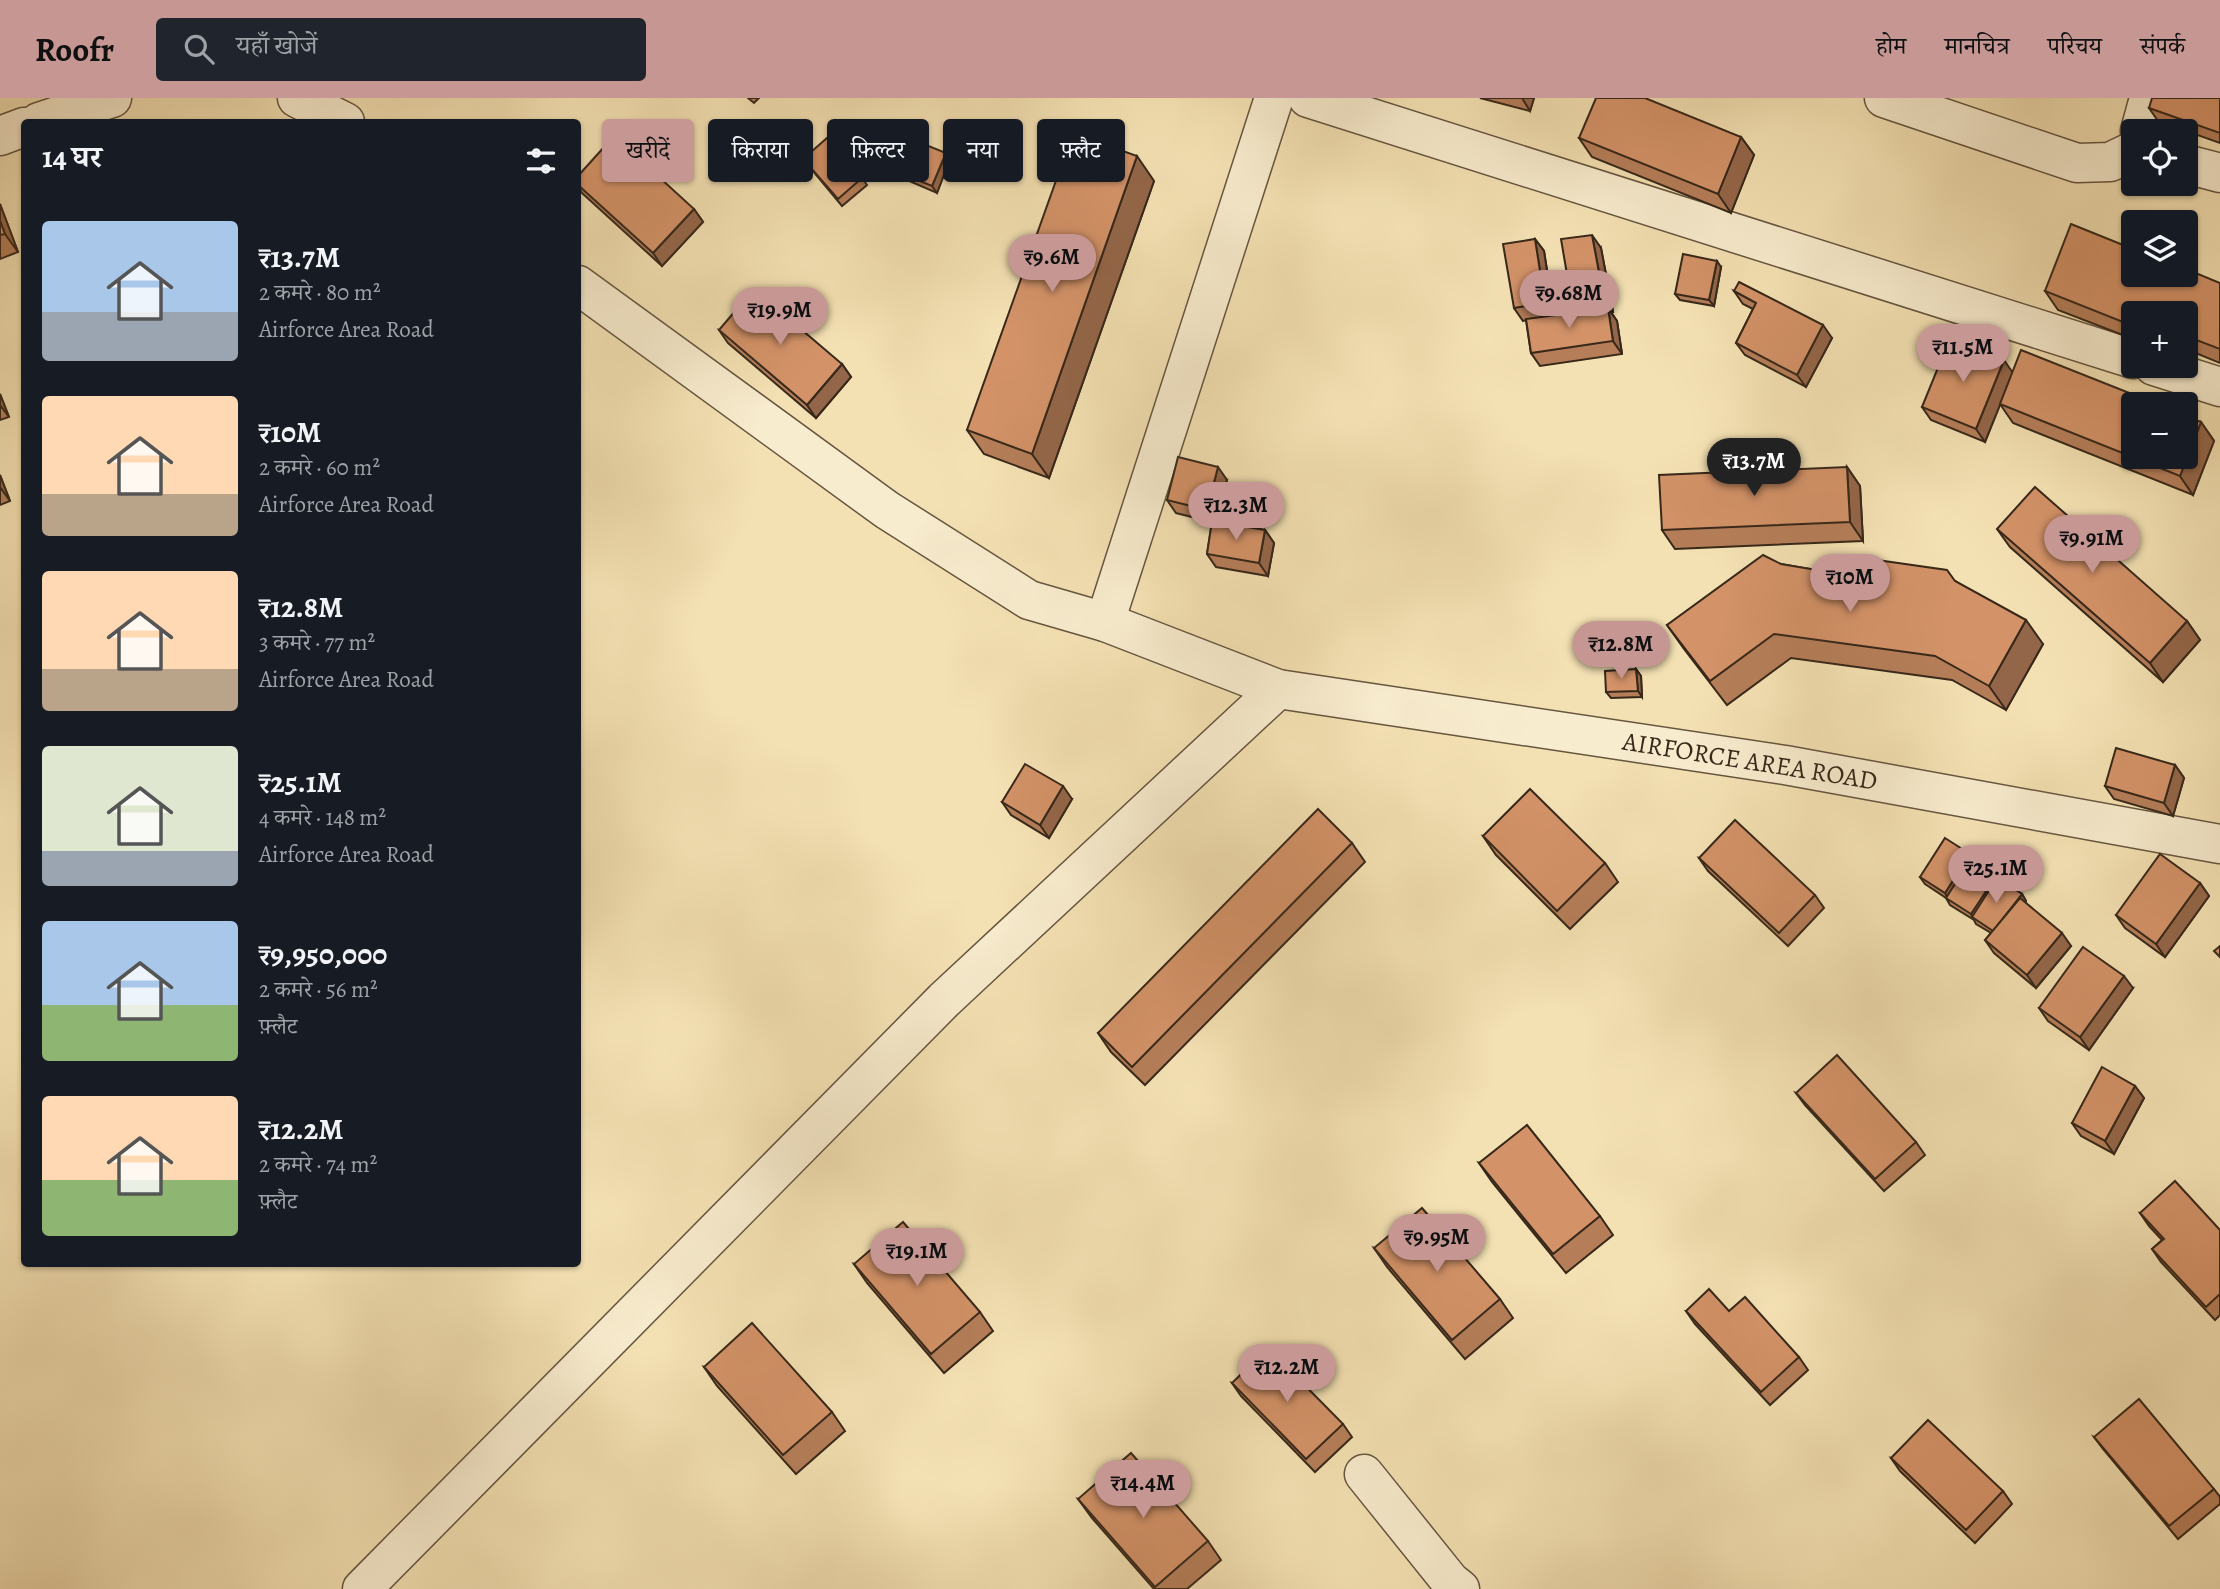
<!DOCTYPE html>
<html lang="hi">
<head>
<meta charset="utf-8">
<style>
  :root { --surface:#171b24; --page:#20242c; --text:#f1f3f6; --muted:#9ea1a6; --accent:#c59692 }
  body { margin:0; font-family:Alegreya,"Noto Serif Devanagari",serif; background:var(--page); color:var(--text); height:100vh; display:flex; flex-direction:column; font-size:26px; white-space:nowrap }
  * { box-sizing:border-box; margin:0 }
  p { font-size:23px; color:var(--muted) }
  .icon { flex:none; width:38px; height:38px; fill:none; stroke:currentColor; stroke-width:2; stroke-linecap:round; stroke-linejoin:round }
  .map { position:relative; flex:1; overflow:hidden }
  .details { position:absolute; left:21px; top:21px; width:560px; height:1148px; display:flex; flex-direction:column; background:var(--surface); border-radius:7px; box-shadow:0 2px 5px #0004 }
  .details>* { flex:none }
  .banner { position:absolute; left:602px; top:21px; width:665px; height:63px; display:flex; gap:14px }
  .buttons { position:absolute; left:2121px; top:21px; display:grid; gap:14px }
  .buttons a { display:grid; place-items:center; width:77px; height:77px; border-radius:7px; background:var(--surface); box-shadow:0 2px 5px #0004; font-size:35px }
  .price { position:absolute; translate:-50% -60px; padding:0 16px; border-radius:24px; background:var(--accent); color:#111; font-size:23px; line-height:46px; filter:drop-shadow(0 2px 4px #0008) }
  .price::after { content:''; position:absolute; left:50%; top:42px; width:21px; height:16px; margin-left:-10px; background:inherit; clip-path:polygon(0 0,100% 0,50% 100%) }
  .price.selected { background:#222; color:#fff }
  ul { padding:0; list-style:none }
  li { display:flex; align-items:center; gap:21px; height:175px; padding:0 21px }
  li span { display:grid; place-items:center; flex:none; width:196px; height:140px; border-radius:7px; color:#555 }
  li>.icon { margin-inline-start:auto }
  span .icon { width:84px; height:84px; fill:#fffc; stroke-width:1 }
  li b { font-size:30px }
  h2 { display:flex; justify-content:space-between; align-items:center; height:84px; padding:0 21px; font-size:30px }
  .tag { padding:0 24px; border-radius:7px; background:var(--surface); box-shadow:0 2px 5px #0004; font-size:24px; line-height:63px }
  .tag.selected { background:var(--accent); color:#111 }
  header { display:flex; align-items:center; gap:42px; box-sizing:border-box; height:98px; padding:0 35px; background:var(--accent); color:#111 }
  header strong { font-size:33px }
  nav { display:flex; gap:38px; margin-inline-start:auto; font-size:24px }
  .search { width:490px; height:63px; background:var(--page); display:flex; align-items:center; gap:18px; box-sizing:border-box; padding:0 24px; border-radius:7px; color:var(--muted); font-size:26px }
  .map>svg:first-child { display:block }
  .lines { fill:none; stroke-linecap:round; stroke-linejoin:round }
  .minor-casing { stroke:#665640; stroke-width:41 }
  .tertiary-casing { stroke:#665640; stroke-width:41 }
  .minor { stroke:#f8ecce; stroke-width:38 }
  .tertiary { stroke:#f8ecce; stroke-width:38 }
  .wall { fill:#b57e59; stroke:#37281a; stroke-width:2 }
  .shaded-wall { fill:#946649; stroke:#37281a; stroke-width:2 }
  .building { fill:#d39268; stroke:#37281a; stroke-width:2 }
  .labels { text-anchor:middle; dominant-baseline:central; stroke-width:7; stroke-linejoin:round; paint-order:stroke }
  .street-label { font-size:26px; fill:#37281a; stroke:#f8ecce }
</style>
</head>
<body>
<header>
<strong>Roofr</strong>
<div class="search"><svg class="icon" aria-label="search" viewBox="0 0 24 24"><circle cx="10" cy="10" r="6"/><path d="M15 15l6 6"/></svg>यहाँ खोजें</div>
<nav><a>होम</a><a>मानचित्र</a><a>परिचय</a><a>संपर्क</a></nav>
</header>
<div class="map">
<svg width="2220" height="1491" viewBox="0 0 2220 1491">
  <rect width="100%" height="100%" fill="#f4e1b3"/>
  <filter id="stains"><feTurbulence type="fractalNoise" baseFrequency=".00286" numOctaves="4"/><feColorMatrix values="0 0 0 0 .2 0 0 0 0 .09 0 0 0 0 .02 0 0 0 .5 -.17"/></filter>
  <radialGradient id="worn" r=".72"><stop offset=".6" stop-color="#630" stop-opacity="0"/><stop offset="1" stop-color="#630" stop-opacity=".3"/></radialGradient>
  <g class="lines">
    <defs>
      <g id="minor">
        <path d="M 1308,0 L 2133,261"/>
        <path d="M 1884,0 L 2077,65 L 2110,64 L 2133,53"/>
        <path d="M 39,24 L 112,0"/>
        <path d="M 2140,33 L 2149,0"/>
        <path d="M 0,38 L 24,29"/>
        <path d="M 2186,66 L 2220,75"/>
        <path d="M 2154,268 L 2220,289"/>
        <path d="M 1105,524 L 1274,0"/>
        <path d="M 1364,1376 L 1450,1483 L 1460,1491"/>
        <path d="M 362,1491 L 944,902 L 1278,591"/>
      </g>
      <g id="tertiary">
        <path d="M 297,0 L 345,24"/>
        <path d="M 578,187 L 887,412 L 1029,502 L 1105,524 L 1278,591 L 1785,667 L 2220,746"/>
      </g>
    </defs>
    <use href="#minor" class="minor-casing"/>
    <use href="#tertiary" class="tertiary-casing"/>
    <use href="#minor" class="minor"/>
    <use href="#tertiary" class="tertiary"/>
  </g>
  <g class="wall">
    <path d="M 748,0 L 759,0 L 754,5 Z"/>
    <path d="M 1480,0 L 1534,0 L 1530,13 Z"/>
    <path d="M 2220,0 L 2220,45 L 2158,23 L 2149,10 Z"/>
    <path d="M 1741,39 L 1754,57 L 1731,115 L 1592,59 L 1579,40 Z"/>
    <path d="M 803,61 L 862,80 L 867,87 L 842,108 Z"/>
    <path d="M 950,61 L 937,95 L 902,80 L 897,74 Z"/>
    <path d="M 578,78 L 694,111 L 703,124 L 662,168 L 582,95 L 578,89 Z"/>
    <path d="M 1154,83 L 1049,380 L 984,356 L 967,332 Z"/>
    <path d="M 0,106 L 18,154 L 0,161 Z"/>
    <path d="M 1535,141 L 1544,153 L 1554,217 L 1577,214 L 1572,206 L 1601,150 L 1613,214 L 1611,214 L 1617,223 L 1622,256 L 1540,268 L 1531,255 L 1526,222 L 1523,223 L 1514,210 Z"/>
    <path d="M 1721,169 L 1714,208 L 1680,202 L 1675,196 Z"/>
    <path d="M 2220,185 L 2220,265 L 2186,251 L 2186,215 L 2133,215 L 2133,241 L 2058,212 L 2045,193 Z"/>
    <path d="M 1734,193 L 1832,240 L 1806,289 L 1745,257 L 1736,245 L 1753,211 L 1743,206 Z"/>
    <path d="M 719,232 L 842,266 L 851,279 L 816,320 L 728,245 Z"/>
    <path d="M 2012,274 L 2201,324 L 2214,343 L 2193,397 L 2013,325 L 2000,306 L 1985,344 L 1931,322 L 1922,309 Z"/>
    <path d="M 0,296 L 9,319 L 0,322 Z"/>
    <path d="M 1847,369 L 1860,388 L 1863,443 L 1675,451 L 1662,432 Z"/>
    <path d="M 0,377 L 10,403 L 0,407 Z"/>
    <path d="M 1227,382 L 1216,423 L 1265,432 L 1274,445 L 1268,478 L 1216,469 L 1207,456 L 1212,424 L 1176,415 L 1167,402 Z"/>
    <path d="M 1997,431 L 2187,523 L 2200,542 L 2163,584 L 2010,449 Z"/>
    <path d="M 1856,459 L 1955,483 L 2043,546 L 2006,612 L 1952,582 L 1791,560 L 1727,607 L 1684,551 L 1667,527 L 1781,466 L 1816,472 L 1858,463 Z"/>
    <path d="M 1636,571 L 1641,578 L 1642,599 L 1611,600 L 1606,594 Z"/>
    <path d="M 2175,667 L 2184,680 L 2173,718 L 2114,701 L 2105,688 Z"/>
    <path d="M 1072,701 L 1049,740 L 1011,717 L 1002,704 Z"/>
    <path d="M 1483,738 L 1605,765 L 1618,784 L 1570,831 L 1496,757 Z"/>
    <path d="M 1352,745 L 1365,764 L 1145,987 L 1111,954 L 1098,935 Z"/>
    <path d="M 1699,760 L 1815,797 L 1824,810 L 1788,848 L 1708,773 Z"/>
    <path d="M 1974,763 L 2022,796 L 2026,803 L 2025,805 L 2071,848 L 2036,890 L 1994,855 L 1985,842 L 1991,835 L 1976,826 L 1974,822 L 1950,807 L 1946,800 L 1925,786 L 1920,779 Z"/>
    <path d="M 2200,785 L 2209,798 L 2165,859 L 2125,830 L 2116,817 Z"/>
    <path d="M 2133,890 L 2089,952 L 2048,923 L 2039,910 Z"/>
    <path d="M 2135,988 L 2144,1000 L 2114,1056 L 2081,1038 L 2072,1025 Z"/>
    <path d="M 1796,995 L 1916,1044 L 1925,1057 L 1884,1093 L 1805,1007 Z"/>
    <path d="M 1479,1065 L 1600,1118 L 1613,1137 L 1566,1175 L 1492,1084 Z"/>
    <path d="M 2140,1115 L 2220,1132 L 2220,1217 L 2215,1222 L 2161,1164 L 2152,1151 L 2162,1142 L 2149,1128 Z"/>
    <path d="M 1374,1150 L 1500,1201 L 1513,1220 L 1465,1261 L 1387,1169 Z"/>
    <path d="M 854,1166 L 980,1214 L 993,1233 L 944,1275 L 867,1185 Z"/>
    <path d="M 1686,1213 L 1729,1213 L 1799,1259 L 1808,1272 L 1770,1307 L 1695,1226 Z"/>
    <path d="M 704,1269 L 832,1314 L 845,1333 L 796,1376 L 717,1288 Z"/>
    <path d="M 1232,1285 L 1343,1326 L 1352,1339 L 1315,1374 L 1241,1298 Z"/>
    <path d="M 2094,1339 L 2214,1391 L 2220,1399 L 2220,1406 L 2178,1441 L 2103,1351 Z"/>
    <path d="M 1891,1360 L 2003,1393 L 2012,1406 L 1975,1445 L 1900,1373 Z"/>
    <path d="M 1078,1401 L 1208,1443 L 1221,1462 L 1187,1491 L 1154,1491 L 1092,1420 Z"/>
  </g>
  <g class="shaded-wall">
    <path d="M 1522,0 L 1534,0 L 1530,13 Z"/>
    <path d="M 1741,39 L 1754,57 L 1731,115 L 1718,96 Z"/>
    <path d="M 946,55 L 950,61 L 937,95 L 932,88 Z"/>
    <path d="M 1137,58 L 1154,83 L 1049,380 L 1032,356 Z"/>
    <path d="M 0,106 L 18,154 L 5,136 L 0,123 Z"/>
    <path d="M 694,111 L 703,124 L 662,168 L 653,155 Z"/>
    <path d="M 1592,137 L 1601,150 L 1613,214 L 1604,201 Z"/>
    <path d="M 1535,141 L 1544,153 L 1554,218 L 1545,205 Z"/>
    <path d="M 1717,163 L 1721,169 L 1714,208 L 1709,202 Z"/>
    <path d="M 1608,210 L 1617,223 L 1622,256 L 1613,243 Z"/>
    <path d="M 1823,227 L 1832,240 L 1806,289 L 1797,277 Z"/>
    <path d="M 2004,262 L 2013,275 L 1985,344 L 1976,331 Z"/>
    <path d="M 842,266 L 851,279 L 816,320 L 807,307 Z"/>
    <path d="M 0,296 L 9,319 L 0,307 Z"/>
    <path d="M 2201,324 L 2214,343 L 2193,397 L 2180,378 Z"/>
    <path d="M 1218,369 L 1227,382 L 1216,425 L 1207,412 Z"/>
    <path d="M 1847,369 L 1860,388 L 1863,443 L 1850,424 Z"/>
    <path d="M 0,377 L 10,403 L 0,389 Z"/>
    <path d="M 1265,432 L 1274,445 L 1268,478 L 1259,465 Z"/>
    <path d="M 2026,522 L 2043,546 L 2006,612 L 1989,588 Z"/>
    <path d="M 2187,523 L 2200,542 L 2163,584 L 2150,565 Z"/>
    <path d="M 1636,571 L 1641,578 L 1642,599 L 1638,593 Z"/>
    <path d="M 2175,667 L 2184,680 L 2173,718 L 2164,705 Z"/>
    <path d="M 1063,688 L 1072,701 L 1049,740 L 1040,727 Z"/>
    <path d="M 1970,756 L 1975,763 L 1949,802 L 1945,795 Z"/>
    <path d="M 1996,778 L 2000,784 L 1973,820 L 1971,816 Z"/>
    <path d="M 2200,785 L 2209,798 L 2165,859 L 2156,846 Z"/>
    <path d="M 2022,796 L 2026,803 L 2001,842 L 1996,835 Z"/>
    <path d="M 2062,835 L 2071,848 L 2036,890 L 2027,877 Z"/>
    <path d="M 2124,878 L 2133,890 L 2089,952 L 2080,939 Z"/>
    <path d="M 2135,988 L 2144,1000 L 2114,1056 L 2105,1043 Z"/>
  </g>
  <g class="building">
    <path d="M 1596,0 L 1645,0 L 1741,39 L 1718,96 L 1579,40 Z"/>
    <path d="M 2152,0 L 2220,0 L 2220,35 L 2149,10 Z"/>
    <path d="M 1073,35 L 1137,58 L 1032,356 L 967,332 Z"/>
    <path d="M 614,38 L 694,111 L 653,155 L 578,87 L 578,78 Z"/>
    <path d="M 827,40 L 862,80 L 838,101 L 803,61 Z"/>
    <path d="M 911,41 L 946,55 L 932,88 L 897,74 Z"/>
    <path d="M 0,123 L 5,136 L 0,137 Z"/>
    <path d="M 2071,126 L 2133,151 L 2133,177 L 2186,177 L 2186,171 L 2220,185 L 2220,251 L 2186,238 L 2186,215 L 2133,215 L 2133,228 L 2045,193 Z"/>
    <path d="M 1592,137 L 1604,201 L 1572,206 L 1561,141 Z"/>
    <path d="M 1535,141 L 1545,205 L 1514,210 L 1503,146 Z"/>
    <path d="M 1683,156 L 1717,163 L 1709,202 L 1675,196 Z"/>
    <path d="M 1739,184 L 1823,227 L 1797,277 L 1736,245 L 1756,205 L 1734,193 Z"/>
    <path d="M 754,191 L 842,266 L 807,307 L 719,232 Z"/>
    <path d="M 1608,210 L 1613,243 L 1531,255 L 1526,221 Z"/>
    <path d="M 1950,240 L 2004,262 L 1976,331 L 1922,309 Z"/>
    <path d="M 2021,252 L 2157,306 L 2133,306 L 2133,359 L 2186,359 L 2186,318 L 2201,324 L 2180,378 L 2000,306 Z"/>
    <path d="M 1178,359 L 1218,369 L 1207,412 L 1167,402 Z"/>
    <path d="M 1847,369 L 1850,424 L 1662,432 L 1659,377 Z"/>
    <path d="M 2035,389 L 2187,523 L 2150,565 L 1997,431 Z"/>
    <path d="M 1212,423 L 1265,432 L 1259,465 L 1207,456 Z"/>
    <path d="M 1763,457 L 1781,466 L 1816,472 L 1832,460 L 1863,464 L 1856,459 L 1947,472 L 1955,483 L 2026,522 L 1989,588 L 1935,558 L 1774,536 L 1710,583 L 1667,527 Z"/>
    <path d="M 1636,571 L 1638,593 L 1606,594 L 1605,573 Z"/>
    <path d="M 2116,650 L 2175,667 L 2164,705 L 2105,688 Z"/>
    <path d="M 1025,666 L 1063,688 L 1040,727 L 1002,704 Z"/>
    <path d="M 1530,691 L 1605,765 L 1557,813 L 1483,738 Z"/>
    <path d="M 1318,711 L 1352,745 L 1132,969 L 1098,935 Z"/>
    <path d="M 1735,722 L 1815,797 L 1779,835 L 1699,760 Z"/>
    <path d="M 1945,740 L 1970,756 L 1945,795 L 1920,779 Z"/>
    <path d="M 2160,756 L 2200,785 L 2156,846 L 2116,817 Z"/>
    <path d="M 1971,761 L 1996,778 L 1971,816 L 1946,800 Z"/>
    <path d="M 1997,780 L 2022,796 L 1993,833 L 1972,819 Z"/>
    <path d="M 2020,800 L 2062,835 L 2027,877 L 1985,842 Z"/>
    <path d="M 2220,848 L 2220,859 L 2214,853 Z"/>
    <path d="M 2083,849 L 2124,878 L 2080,939 L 2039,910 Z"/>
    <path d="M 1837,957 L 1916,1044 L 1875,1081 L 1796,995 Z"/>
    <path d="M 2102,969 L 2135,988 L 2105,1043 L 2072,1025 Z"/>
    <path d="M 1527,1027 L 1600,1118 L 1553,1156 L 1479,1065 Z"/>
    <path d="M 2175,1083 L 2220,1132 L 2220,1196 L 2206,1209 L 2152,1151 L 2164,1141 L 2140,1115 Z"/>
    <path d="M 1422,1110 L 1500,1201 L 1452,1242 L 1374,1150 Z"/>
    <path d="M 903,1124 L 980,1214 L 931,1256 L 854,1166 Z"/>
    <path d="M 1709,1191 L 1729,1213 L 1745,1199 L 1799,1259 L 1761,1294 L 1686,1213 Z"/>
    <path d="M 752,1225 L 832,1314 L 783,1357 L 704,1269 Z"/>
    <path d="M 1268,1250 L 1343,1326 L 1306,1361 L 1232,1285 Z"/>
    <path d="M 2139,1301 L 2214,1391 L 2169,1428 L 2094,1339 Z"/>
    <path d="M 1928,1322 L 2003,1393 L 1966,1432 L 1891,1360 Z"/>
    <path d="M 1131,1355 L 1208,1443 L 1155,1489 L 1078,1401 Z"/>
  </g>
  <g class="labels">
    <g class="street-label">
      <text transform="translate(1750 663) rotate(9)">AIRFORCE AREA ROAD</text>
    </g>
  </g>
  <rect width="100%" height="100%" filter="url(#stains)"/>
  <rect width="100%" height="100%" fill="url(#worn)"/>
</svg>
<div class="buttons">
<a><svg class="icon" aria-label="locate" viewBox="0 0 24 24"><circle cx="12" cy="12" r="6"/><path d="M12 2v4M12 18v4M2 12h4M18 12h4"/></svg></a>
<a><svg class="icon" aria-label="layers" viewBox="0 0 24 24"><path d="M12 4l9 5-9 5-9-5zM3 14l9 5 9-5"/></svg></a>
<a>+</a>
<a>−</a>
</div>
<b class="price" style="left:1052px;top:196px">₹9.6M</b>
<b class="price" style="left:1569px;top:232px">₹9.68M</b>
<b class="price" style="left:780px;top:249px">₹19.9M</b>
<b class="price" style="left:1963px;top:286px">₹11.5M</b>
<b class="price selected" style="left:1754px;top:400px">₹13.7M</b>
<b class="price" style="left:1236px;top:444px">₹12.3M</b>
<b class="price" style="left:2092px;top:477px">₹9.91M</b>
<b class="price" style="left:1850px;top:516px">₹10M</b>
<b class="price" style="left:1621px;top:583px">₹12.8M</b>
<b class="price" style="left:1996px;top:807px">₹25.1M</b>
<b class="price" style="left:1437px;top:1176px">₹9.95M</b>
<b class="price" style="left:917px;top:1190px">₹19.1M</b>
<b class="price" style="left:1287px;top:1306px">₹12.2M</b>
<b class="price" style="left:1143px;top:1422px">₹14.4M</b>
<div class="banner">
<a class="tag selected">खरीदें</a>
<a class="tag">किराया</a>
<a class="tag">फ़िल्टर</a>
<a class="tag">नया</a>
<a class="tag">फ़्लैट</a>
</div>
<section class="details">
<h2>14 घर<svg class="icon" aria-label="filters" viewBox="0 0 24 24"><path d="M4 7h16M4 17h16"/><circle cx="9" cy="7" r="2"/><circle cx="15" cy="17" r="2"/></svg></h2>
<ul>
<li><span style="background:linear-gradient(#a9c7e8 65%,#9aa5b1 0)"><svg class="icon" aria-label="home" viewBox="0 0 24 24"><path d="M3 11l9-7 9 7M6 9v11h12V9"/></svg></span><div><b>₹13.7M</b><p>2 कमरे · 80 m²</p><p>Airforce Area Road</p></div></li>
<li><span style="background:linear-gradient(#ffd9b3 70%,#b9a48a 0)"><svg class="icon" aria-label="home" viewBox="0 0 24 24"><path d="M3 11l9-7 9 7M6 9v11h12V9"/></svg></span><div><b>₹10M</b><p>2 कमरे · 60 m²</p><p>Airforce Area Road</p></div></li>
<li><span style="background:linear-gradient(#ffd9b3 70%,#b9a48a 0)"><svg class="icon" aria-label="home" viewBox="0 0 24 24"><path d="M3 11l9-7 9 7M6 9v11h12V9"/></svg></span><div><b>₹12.8M</b><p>3 कमरे · 77 m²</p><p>Airforce Area Road</p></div></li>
<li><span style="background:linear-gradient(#dfe7d0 75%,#9aa5b1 0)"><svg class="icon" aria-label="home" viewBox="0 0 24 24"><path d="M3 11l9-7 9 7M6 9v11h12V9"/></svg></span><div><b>₹25.1M</b><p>4 कमरे · 148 m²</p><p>Airforce Area Road</p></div></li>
<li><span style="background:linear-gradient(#a9c7e8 60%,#8fb573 0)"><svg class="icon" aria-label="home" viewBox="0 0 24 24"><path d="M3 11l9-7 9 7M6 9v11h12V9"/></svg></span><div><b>₹9,950,000</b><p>2 कमरे · 56 m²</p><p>फ़्लैट</p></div></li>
<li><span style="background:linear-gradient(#ffd9b3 60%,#8fb573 0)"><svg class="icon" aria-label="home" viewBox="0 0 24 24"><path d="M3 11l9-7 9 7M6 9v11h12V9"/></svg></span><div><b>₹12.2M</b><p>2 कमरे · 74 m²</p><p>फ़्लैट</p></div></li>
</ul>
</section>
</div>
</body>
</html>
